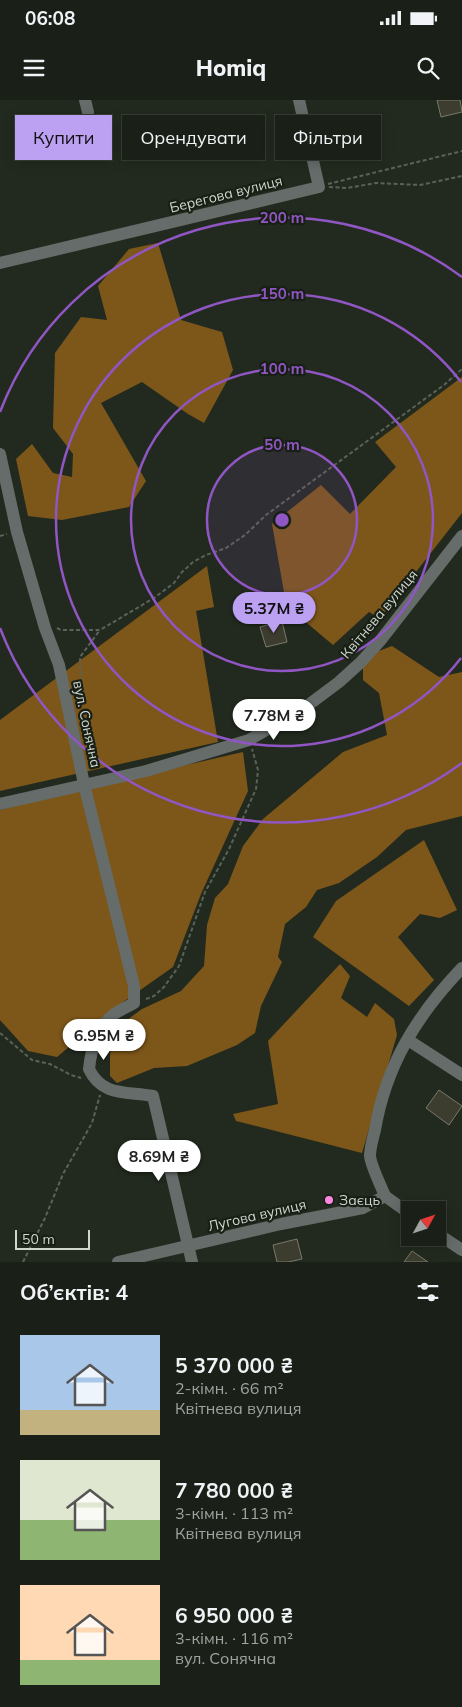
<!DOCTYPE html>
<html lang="uk">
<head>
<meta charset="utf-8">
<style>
  :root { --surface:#1a2017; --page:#232820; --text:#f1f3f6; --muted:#9fa3a1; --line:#383e36; --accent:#bca0f2 }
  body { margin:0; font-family:Mulish,sans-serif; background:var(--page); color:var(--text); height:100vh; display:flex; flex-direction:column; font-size:19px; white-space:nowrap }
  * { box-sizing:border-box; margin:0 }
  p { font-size:16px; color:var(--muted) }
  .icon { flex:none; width:28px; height:28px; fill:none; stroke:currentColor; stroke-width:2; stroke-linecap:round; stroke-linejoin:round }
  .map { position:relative; height:1162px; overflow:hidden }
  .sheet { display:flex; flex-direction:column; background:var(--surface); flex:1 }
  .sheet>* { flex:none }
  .hud { position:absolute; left:15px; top:15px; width:432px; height:45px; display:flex; gap:10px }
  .needle { width:32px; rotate:50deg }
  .controls { position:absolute; left:401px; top:1101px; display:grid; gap:10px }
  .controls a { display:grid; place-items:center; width:45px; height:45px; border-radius:0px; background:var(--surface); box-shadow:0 2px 12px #0003,0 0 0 1px var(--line); font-size:25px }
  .scale { position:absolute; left:15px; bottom:12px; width:75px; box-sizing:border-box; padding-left:5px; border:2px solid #d0d5ce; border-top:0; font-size:14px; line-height:18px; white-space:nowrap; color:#d0d5ce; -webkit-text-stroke:4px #182016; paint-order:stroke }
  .price { position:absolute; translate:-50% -42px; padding:0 11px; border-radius:18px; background:#fff; color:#222; font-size:16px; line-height:32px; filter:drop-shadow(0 1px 2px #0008) }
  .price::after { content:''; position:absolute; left:50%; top:30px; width:15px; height:11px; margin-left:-8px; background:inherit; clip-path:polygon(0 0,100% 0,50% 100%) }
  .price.selected { background:var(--accent); color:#111 }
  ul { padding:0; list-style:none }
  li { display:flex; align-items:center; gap:15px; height:125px; padding:0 20px }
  li span { display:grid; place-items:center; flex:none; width:140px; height:100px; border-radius:0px; color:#555 }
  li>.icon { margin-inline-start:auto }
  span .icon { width:60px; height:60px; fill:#fffc; stroke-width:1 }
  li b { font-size:21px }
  h2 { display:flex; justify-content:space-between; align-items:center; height:60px; padding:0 20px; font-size:21px }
  .chip { padding:0 18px; border-radius:0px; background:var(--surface); box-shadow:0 2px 12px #0003,0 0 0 1px var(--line); font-size:18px; line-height:45px }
  .chip.selected { background:var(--accent); color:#111 }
  .status { display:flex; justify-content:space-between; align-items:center; height:35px; padding:0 25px; background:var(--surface); direction:ltr }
  .status svg { height:14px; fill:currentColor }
  header { display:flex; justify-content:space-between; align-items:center; height:65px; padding:0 20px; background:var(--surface); font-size:22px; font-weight:800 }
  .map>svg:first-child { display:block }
  .forest { fill:#7d5619 }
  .building { fill:#3c3c2f; stroke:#7a7a6b }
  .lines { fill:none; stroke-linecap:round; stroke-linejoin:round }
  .path { stroke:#5b6258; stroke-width:2; stroke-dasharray:4 2.5; stroke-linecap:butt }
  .minor { stroke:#656c69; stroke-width:12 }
  .ring { fill:none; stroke:#9056c3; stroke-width:2.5 }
  .poi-dot { fill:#fe85e0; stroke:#182016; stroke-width:2 }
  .labels { text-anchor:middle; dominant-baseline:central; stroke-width:4.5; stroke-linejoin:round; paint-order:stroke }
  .street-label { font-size:14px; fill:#d0d5ce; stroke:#182016 }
  .poi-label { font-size:14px; fill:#d0d5ce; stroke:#182016; text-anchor:start }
  .centre { fill:#9056c3; stroke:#182016; stroke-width:2.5 }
  .ring-label { font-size:15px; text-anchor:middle; font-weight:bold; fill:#9056c3; stroke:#182016; stroke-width:4.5; stroke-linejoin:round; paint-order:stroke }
</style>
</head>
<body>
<div class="status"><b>06:08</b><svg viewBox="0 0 49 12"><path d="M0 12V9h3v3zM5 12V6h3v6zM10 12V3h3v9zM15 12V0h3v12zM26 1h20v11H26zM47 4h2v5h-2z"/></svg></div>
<header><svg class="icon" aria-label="menu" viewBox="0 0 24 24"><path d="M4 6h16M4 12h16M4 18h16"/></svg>Homiq<svg class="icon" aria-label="search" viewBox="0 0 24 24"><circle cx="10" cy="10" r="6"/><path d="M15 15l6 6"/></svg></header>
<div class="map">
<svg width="462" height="1162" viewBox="0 0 462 1162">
  <rect width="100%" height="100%" fill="#222a1f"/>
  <g class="forest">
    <path d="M 158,143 L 181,220 L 222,232 L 233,270 L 204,323 L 188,314 L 142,282 L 101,303 L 146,381 L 129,407 L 62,420 L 28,416 L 16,359 L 32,344 L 53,373 L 72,377 L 73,354 L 53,328 L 55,253 L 81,217 L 107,220 L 98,186 L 129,149 Z"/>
    <path d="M 462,277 L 462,413 L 380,518 L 369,512 L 333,545 L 301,518 L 295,497 L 285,498 L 272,424 L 321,385 L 350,414 L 396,367 L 375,342 Z"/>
    <path d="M 207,466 L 214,507 L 196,511 L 218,642 L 0,691 L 0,620 Z"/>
    <path d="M 392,546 L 439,577 L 462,572 L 462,716 L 406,730 L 377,757 L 339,783 L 317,790 L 306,807 L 285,824 L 278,857 L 282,862 L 261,906 L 255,933 L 237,945 L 187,966 L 154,968 L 117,983 L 110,976 L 110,953 L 127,920 L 142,909 L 181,891 L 204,866 L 207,825 L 215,798 L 228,784 L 243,746 L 263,719 L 343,652 L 387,635 L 379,593 L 363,580 L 363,567 L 376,552 Z"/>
    <path d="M 243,652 L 248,691 L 201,794 L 173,867 L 116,907 L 57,957 L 28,951 L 0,920 L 0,710 L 73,691 Z"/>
    <path d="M 424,740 L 457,810 L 440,818 L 420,814 L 398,837 L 434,880 L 409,906 L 313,837 L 336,801 Z"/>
    <path d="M 340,864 L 350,876 L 341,898 L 367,917 L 375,903 L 394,919 L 397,935 L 362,1053 L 236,1021 L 233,1014 L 278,1004 L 268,941 Z"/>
  </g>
  <g class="building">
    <path d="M 437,0 L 460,0 L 462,12 L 441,17 Z"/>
    <path d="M 282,521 L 287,542 L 266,547 L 260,527 Z"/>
    <path d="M 439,990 L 462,1006 L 449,1025 L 426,1008 Z"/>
    <path d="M 297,1139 L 302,1159 L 288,1162 L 277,1162 L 273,1145 Z"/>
    <path d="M 412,1151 L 428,1162 L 404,1162 Z"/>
  </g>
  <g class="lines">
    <g class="path">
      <path d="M 328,84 L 462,51"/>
      <path d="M 329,87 L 347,88 L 376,83 L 420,85 L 462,76"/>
      <path d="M 0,436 L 7,434"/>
      <path d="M 57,528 L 61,530 L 100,530 L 154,498 L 174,483 L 182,472 L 193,462 L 206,455 L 226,448 L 245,435 L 266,415 L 444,285 L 462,269"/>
      <path d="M 78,601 L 81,587 L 80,557 L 100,530"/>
      <path d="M 146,899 L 154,896 L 164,887 L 179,866 L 205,792 L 229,749 L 256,689 L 258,670 L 252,649"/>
      <path d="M 0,933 L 32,960 L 50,964 L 71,975 L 81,978"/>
      <path d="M 23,1162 L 45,1118 L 63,1074 L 92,1023 L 100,995"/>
    </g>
    <g class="minor">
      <path d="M 85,0 L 88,12"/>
      <path d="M 0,163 L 319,87 L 299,0"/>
      <path d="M 0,354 L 17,432 L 45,528 L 59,565 L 84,684 L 134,886 L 134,903 C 127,907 119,910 113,915 C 97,928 91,949 89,969 C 102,997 127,991 153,996 L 192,1162"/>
      <path d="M 0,704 L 146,671 L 249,640 L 307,606 L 339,582 L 360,563 L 380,541 L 462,436"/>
      <path d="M 408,940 L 462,975"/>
      <path d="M 385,1096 C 381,1086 371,1066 370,1056 C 370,1048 373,1038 375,1030 C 386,965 417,915 462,868"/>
      <path d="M 385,1096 L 410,1114"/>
      <path d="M 438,1134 L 462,1150"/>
      <path d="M 118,1162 L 281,1124 L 363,1108 L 385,1096"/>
    </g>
  </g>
  <circle cx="282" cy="420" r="75" fill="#9056c3" fill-opacity=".12"/>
  <g class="ring">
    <circle cx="282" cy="420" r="75"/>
    <circle cx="282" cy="420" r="151"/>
    <path d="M461 558A226 226 0 1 1 461 282"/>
    <path d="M462 663A302 302 0 0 1 0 528M0 312A302 302 0 0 1 462 177"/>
  </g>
  <circle class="poi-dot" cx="329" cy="1100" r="5"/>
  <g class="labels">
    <g class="street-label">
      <text transform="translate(226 94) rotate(-14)">Берегова вулиця</text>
      <text transform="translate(379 514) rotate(-50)">Квітнева вулиця</text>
      <text transform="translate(87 624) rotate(78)">вул. Сонячна</text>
      <text transform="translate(257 1115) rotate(-13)">Лугова вулиця</text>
    </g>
    <g class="poi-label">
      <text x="339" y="1100">Заєць</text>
    </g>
  </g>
  <circle cx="282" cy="420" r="8" class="centre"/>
  <g class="ring-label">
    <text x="282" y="123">200 m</text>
    <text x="282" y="199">150 m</text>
    <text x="282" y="274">100 m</text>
    <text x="282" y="350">50 m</text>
  </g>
</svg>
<div class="controls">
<a><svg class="needle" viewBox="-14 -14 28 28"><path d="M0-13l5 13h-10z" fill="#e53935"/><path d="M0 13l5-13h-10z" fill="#9fa3a1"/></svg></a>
</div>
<div class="scale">50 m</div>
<b class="price selected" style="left:274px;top:534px">5.37M ₴</b>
<b class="price" style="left:274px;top:641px">7.78M ₴</b>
<b class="price" style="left:104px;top:961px">6.95M ₴</b>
<b class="price" style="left:159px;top:1082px">8.69M ₴</b>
<div class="hud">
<a class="chip selected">Купити</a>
<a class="chip">Орендувати</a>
<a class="chip">Фільтри</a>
</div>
</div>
<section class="sheet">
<h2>Об’єктів: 4<svg class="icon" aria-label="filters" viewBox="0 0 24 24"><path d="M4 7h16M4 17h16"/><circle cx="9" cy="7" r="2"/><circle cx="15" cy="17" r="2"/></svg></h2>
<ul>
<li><span style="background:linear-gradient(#a9c7e8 75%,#c2b280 0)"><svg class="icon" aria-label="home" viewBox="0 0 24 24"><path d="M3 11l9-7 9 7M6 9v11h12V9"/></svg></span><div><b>5 370 000 ₴</b><p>2-кімн. · 66 m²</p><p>Квітнева вулиця</p></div></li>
<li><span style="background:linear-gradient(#dfe7d0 60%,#8fb573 0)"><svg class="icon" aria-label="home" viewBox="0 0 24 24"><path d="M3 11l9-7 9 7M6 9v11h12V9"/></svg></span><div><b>7 780 000 ₴</b><p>3-кімн. · 113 m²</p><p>Квітнева вулиця</p></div></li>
<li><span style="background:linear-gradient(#ffd9b3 75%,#8fb573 0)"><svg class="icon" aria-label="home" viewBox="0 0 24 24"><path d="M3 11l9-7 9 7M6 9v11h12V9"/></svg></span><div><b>6 950 000 ₴</b><p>3-кімн. · 116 m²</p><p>вул. Сонячна</p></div></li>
</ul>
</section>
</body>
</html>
